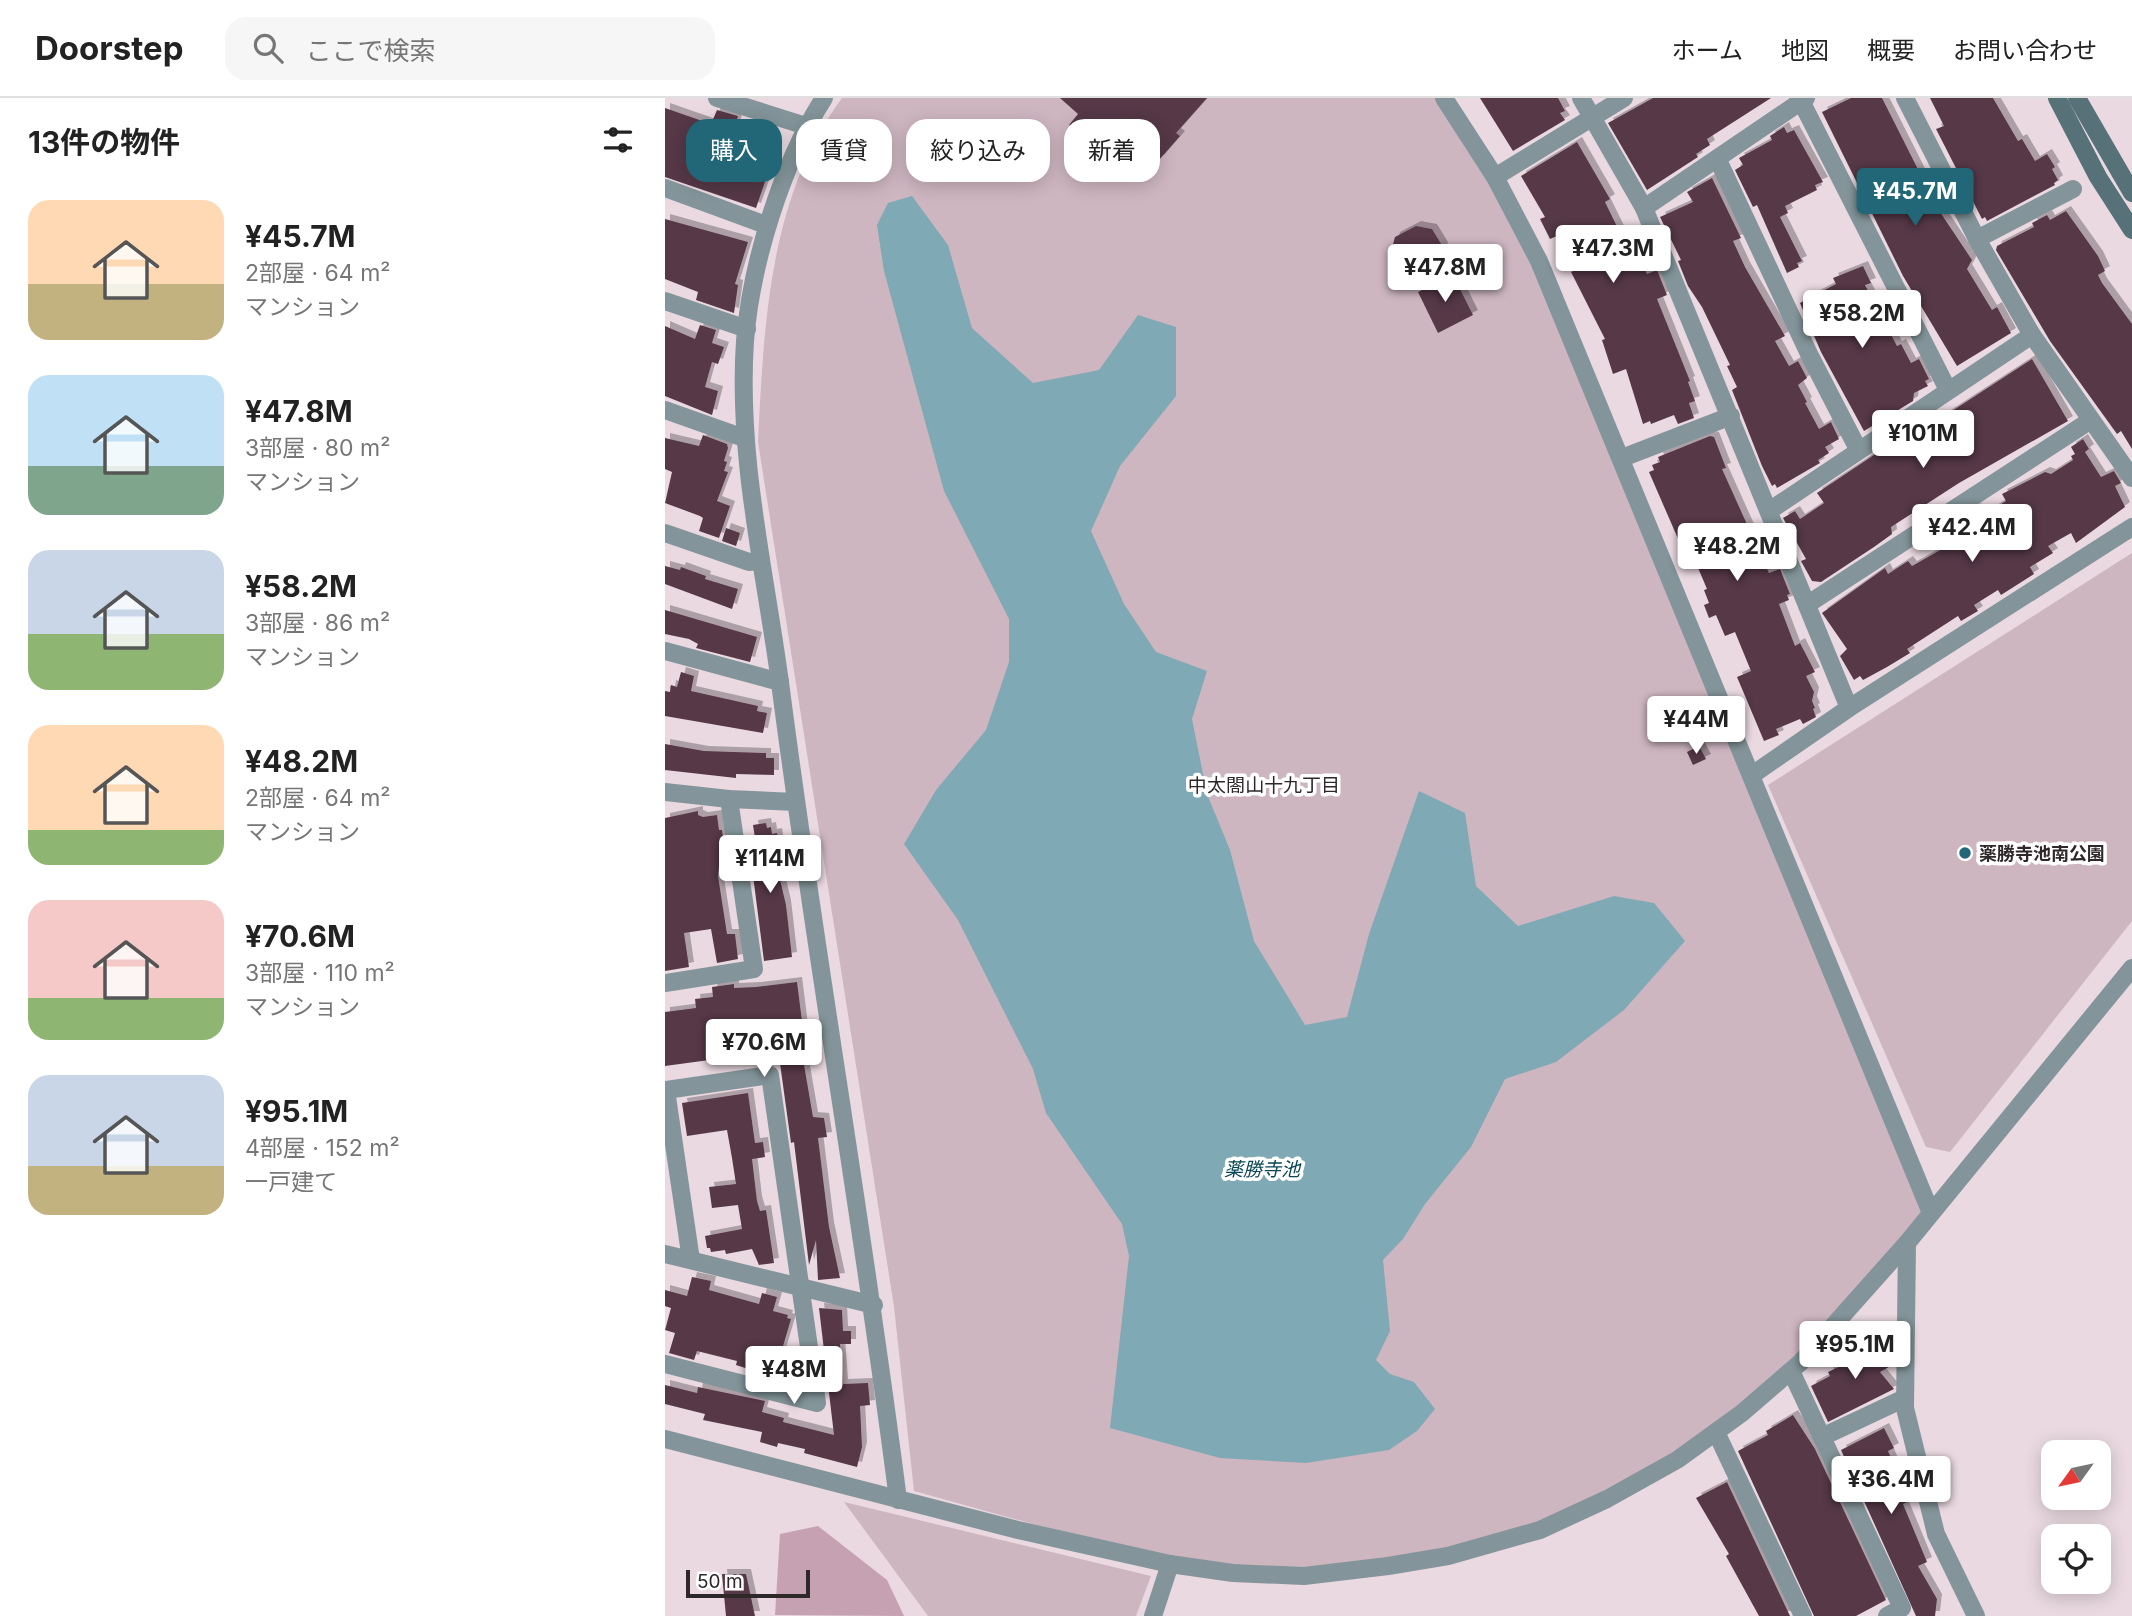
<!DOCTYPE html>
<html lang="ja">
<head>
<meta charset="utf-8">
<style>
  :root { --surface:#fff; --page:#f6f6f6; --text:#222; --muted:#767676; --line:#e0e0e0; --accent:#216777 }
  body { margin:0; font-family:Inter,"Noto Sans JP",sans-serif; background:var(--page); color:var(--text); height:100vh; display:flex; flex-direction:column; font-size:26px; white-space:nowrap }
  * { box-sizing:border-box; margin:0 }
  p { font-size:23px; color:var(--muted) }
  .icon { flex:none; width:38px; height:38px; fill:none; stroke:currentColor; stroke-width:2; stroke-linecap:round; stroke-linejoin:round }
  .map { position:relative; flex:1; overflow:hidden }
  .sheet { display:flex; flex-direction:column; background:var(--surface); width:665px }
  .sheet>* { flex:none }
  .hud { position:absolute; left:21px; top:21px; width:665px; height:63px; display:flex; gap:14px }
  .needle { width:46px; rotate:237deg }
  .controls { position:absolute; left:1376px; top:1342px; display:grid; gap:14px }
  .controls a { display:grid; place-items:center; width:70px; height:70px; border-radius:14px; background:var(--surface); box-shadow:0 4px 18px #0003; font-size:35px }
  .scale { position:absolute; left:21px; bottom:18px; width:124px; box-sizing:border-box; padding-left:7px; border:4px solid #2f282b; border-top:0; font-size:19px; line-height:24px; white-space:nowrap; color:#2f282b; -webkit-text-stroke:5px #fff; paint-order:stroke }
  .price { position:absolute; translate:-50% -60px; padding:0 16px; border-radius:7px; background:#fff; color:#222; font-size:23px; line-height:46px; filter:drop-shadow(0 2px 4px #0008) }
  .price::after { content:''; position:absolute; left:50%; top:42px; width:21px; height:16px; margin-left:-10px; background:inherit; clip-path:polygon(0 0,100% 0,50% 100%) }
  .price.current { background:var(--accent); color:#fff }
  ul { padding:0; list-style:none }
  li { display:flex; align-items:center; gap:21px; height:175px; padding:0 28px }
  li span { display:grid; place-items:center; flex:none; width:196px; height:140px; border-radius:21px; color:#555 }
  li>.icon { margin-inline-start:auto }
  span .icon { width:84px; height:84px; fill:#fffc; stroke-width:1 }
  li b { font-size:30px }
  h2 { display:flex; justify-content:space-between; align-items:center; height:84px; padding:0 28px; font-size:30px }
  .tag { padding:0 24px; border-radius:21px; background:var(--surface); box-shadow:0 4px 18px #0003; font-size:24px; line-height:63px }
  .tag.current { background:var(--accent); color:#fff }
  header { display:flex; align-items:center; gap:42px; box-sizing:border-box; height:98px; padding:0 35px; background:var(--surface); border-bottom:2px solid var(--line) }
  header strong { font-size:33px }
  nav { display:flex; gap:38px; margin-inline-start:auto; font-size:24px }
  .search { width:490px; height:63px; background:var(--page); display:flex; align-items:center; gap:18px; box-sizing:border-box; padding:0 24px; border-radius:21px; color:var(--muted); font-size:26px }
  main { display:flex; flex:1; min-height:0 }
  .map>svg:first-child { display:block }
  .green { fill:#ceb6c1 }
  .forest { fill:#c5a1b1 }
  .water { fill:#7fa9b4 }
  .building { fill:#563846; filter:url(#shadow) }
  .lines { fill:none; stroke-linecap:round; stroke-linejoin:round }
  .minor { stroke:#83959a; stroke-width:18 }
  .tertiary { stroke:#83959a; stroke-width:18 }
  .secondary { stroke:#577179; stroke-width:18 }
  .poi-dot { fill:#216777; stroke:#fff; stroke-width:2.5 }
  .labels { text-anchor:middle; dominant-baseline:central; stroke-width:7; stroke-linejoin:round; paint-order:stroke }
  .poi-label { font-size:18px; font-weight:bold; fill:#2f282b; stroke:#fff; text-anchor:start }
  .neighbourhood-label { font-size:19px; fill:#2f282b; stroke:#fff }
  .water-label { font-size:19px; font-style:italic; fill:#074654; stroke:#fff }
</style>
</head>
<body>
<header>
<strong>Doorstep</strong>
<div class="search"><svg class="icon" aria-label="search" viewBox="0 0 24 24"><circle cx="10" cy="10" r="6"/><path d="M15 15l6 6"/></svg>ここで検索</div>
<nav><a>ホーム</a><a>地図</a><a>概要</a><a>お問い合わせ</a></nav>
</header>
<main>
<section class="sheet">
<h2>13件の物件<svg class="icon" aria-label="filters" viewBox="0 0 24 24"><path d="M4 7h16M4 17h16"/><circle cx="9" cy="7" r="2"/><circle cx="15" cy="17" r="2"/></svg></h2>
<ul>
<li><span style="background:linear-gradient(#ffd9b3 60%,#c2b280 0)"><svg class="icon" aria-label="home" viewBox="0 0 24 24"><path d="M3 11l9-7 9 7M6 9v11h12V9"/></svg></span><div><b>¥45.7M</b><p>2部屋 · 64 m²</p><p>マンション</p></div></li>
<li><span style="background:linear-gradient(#bfe0f5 65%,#7fa58c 0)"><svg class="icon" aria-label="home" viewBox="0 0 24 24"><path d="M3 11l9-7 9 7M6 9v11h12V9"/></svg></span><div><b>¥47.8M</b><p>3部屋 · 80 m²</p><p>マンション</p></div></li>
<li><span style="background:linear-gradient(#c9d6e8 60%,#8fb573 0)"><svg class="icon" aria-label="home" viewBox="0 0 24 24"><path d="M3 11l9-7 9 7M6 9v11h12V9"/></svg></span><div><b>¥58.2M</b><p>3部屋 · 86 m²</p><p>マンション</p></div></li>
<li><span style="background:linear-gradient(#ffd9b3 75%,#8fb573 0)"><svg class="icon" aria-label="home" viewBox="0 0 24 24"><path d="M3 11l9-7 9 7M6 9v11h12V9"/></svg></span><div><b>¥48.2M</b><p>2部屋 · 64 m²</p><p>マンション</p></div></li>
<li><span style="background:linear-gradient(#f6c9c9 70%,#8fb573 0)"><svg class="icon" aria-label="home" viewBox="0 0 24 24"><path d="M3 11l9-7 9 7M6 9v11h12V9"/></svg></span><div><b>¥70.6M</b><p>3部屋 · 110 m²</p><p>マンション</p></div></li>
<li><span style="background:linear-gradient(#c9d6e8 65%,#c2b280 0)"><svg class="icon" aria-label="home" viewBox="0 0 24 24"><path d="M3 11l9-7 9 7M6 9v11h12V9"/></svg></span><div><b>¥95.1M</b><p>4部屋 · 152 m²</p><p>一戸建て</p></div></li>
</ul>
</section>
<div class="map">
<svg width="1467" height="1518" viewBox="0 0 1467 1518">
  <defs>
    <filter id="shadow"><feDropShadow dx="5" dy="-5" stdDeviation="0" flood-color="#0004"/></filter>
  </defs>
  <rect width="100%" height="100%" fill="#ead9e1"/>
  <g class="green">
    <path d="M 177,0 L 781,0 L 836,86 L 1266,1113 L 1140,1259 L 1015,1357 L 881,1426 L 789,1451 L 645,1470 L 577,1468 L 514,1460 L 375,1428 L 249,1393 L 229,1209 L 93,344 C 99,225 104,99 177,0 Z"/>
    <path d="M 1467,455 L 1467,823 L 1285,1054 L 1261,1049 L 1103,687 Z"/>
    <path d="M 179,1404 L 486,1478 L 471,1518 L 263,1518 Z"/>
  </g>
  <path class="forest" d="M 153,1428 L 222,1482 L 239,1518 L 110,1517 L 115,1436 Z"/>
  <path class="water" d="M 247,98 L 283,147 L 307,230 L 368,285 L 434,272 L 473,217 L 511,229 L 511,298 L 455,368 L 426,433 L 459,506 L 491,554 L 542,573 L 527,621 L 542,696 L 565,752 L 589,843 L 640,927 L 682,919 L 704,836 L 754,693 L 800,715 L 811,788 L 853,828 L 949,798 L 989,805 L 1020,843 L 959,912 L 891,964 L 840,981 L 806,1049 L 760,1106 L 738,1141 L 718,1162 L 725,1233 L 711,1262 L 725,1276 L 749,1284 L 770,1311 L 752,1333 L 724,1352 L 641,1365 L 555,1360 L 445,1330 L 464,1158 L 457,1126 L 381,1015 L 368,971 L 293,822 L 239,746 L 271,692 L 321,632 L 344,564 L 344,521 L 279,393 L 219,173 L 212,127 L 223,105 Z"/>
  <g class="building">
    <path d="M 395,0 L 542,0 L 511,35 L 515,38 L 494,62 L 490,58 L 468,82 L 404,27 L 413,16 Z"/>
    <path d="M 815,0 L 893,0 L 900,13 L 895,15 L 900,22 L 848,53 Z"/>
    <path d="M 988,0 L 1106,0 L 1042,41 L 1045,47 L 1031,56 L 1033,59 L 982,92 L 943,25 Z"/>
    <path d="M 1186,0 L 1217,0 L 1273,111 L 1307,162 L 1302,171 L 1327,212 L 1332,209 L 1346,235 L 1292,268 L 1238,178 L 1157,14 Z"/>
    <path d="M 1265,0 L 1328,0 L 1353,43 L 1357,41 L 1370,63 L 1382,56 L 1390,69 L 1387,71 L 1393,82 L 1389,85 L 1390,87 L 1322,123 L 1320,119 L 1317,121 L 1271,31 L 1279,28 Z"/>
    <path d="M 0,10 L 46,26 L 52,12 L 73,18 L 70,28 L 110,43 L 106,53 L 110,55 L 91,110 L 0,79 Z"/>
    <path d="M 1119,29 L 1122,35 L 1129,32 L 1158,84 L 1150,87 L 1152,92 L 1120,108 L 1123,115 L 1115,119 L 1137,163 L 1132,165 L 1134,169 L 1122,175 L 1092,107 L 1088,109 L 1070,72 L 1078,67 L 1074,60 L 1107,42 L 1105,38 Z"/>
    <path d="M 912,44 L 945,101 L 940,104 L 968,161 L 974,158 L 982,176 L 992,172 L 1002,197 L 992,201 L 1025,283 L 1023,284 L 1030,303 L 1024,305 L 1029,320 L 1013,326 L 1009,317 L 986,326 L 985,323 L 978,326 L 961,271 L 948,276 L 937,242 L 940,241 L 906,174 L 912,171 L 894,137 L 885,141 L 875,121 L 880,119 L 856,78 Z"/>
    <path d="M 1047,80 L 1076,140 L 1068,143 L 1080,169 L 1120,238 L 1110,243 L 1124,268 L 1133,263 L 1142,280 L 1133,287 L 1142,304 L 1140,305 L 1154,331 L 1166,324 L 1174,341 L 1160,349 L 1164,355 L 1153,362 L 1155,365 L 1112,390 L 1110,386 L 1107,388 L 1097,368 L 1067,292 L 1072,289 L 1062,268 L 1065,267 L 1037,209 L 1023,188 L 1013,163 L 1016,162 L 995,119 L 1028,104 L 1022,94 Z"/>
    <path d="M 1401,113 L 1433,158 L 1440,173 L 1433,177 L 1437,185 L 1467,226 L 1467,351 L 1456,333 L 1452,336 L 1385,243 L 1331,152 L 1332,148 L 1369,129 L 1367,125 L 1382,117 L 1385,122 Z"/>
    <path d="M 0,121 L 83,144 L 70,186 L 73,187 L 69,215 L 31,202 L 33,194 L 0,181 Z"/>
    <path d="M 751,128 L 767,131 L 778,149 L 770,181 L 736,176 L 725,157 L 730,139 Z"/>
    <path d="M 1198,168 L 1206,185 L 1200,187 L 1232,248 L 1236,246 L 1246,265 L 1254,261 L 1264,281 L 1260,283 L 1263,288 L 1249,295 L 1248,303 L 1199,333 L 1156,254 L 1135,205 L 1171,186 L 1168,180 Z"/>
    <path d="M 788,177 L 808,217 L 773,235 L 753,194 Z"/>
    <path d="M 35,227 L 51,232 L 47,245 L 59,249 L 53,266 L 47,264 L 40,289 L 53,293 L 47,317 L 0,298 L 0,228 L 30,241 Z"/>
    <path d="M 1367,261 L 1403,323 L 1294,385 L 1226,429 L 1227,436 L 1209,449 L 1156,484 L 1147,483 L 1136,463 L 1141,461 L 1118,420 L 1130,413 L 1135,421 L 1159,405 L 1152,395 L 1218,351 L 1220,354 L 1247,337 L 1244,333 L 1260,322 L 1264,328 Z"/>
    <path d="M 38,337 L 62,346 L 63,350 L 59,363 L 62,364 L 59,373 L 63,374 L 52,403 L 65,408 L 54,440 L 34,433 L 38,420 L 35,418 L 0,405 L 7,374 L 0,371 L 0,340 L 34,348 Z"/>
    <path d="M 1045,338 L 1049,339 L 1061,370 L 1057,371 L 1104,475 L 1115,471 L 1125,496 L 1122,497 L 1124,502 L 1114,506 L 1130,548 L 1135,545 L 1150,574 L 1141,578 L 1149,594 L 1147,603 L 1150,610 L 1148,611 L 1151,619 L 1138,626 L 1135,621 L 1111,631 L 1114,637 L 1099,643 L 1072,579 L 1086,573 L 1070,534 L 1060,538 L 1051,517 L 1044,520 L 1039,507 L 1044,505 L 1039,492 L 1042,491 L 1031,465 L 1027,466 L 1014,443 L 984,374 L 989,372 L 987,367 L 995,364 L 993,359 Z"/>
    <path d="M 1418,341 L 1424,351 L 1420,354 L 1436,379 L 1449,373 L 1456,385 L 1450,388 L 1460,409 L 1411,445 L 1406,435 L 1383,448 L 1388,455 L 1365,469 L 1369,476 L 1336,497 L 1333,492 L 1309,507 L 1313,513 L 1296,523 L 1293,518 L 1242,551 L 1245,555 L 1222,569 L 1198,582 L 1195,578 L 1189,582 L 1175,558 L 1182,551 L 1157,515 L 1220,470 L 1223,476 L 1243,463 L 1247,468 L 1286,446 L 1284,444 L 1301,434 L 1295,424 L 1297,419 L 1311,410 L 1316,417 L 1319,417 L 1341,403 L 1337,396 L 1380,374 L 1386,376 L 1408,362 L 1406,358 L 1410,356 L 1406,349 Z"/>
    <path d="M 61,430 L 75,435 L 71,448 L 57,443 Z"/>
    <path d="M 0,468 L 15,472 L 16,469 L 41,478 L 40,481 L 73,491 L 67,511 L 0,486 Z"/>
    <path d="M 0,512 L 92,539 L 85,564 L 31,550 L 33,546 L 24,541 L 0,536 Z"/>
    <path d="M 16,574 L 29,578 L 26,593 L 93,608 L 92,613 L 102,615 L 98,635 L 0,618 L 0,593 L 5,594 L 6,587 L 12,589 Z"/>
    <path d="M 0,646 L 39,653 L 101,655 L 101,660 L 109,660 L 109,677 L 71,676 L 71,680 L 0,672 Z"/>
    <path d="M 1034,648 L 1041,661 L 1028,667 L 1022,654 Z"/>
    <path d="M 33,713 L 33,717 L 38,719 L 52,717 L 54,732 L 57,732 L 62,767 L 54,768 L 53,778 L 62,836 L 70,836 L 73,861 L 52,865 L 46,831 L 19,835 L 24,869 L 0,873 L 0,720 Z"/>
    <path d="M 101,725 L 102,730 L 106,729 L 107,736 L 112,735 L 118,772 L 113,773 L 121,807 L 127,859 L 99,863 L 85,754 L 92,753 L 88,727 Z"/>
    <path d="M 132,884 L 138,931 L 133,932 L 148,1019 L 159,1020 L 162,1039 L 153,1040 L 164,1129 L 175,1180 L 153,1182 L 151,1142 L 144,1167 L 129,1044 L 126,1045 L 114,958 L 82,962 L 74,961 L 74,958 L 0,968 L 0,914 L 31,910 L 30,901 L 48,899 L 47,889 L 69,886 L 69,890 L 91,889 Z"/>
    <path d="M 83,995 L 90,1045 L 98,1044 L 100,1059 L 87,1061 L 92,1103 L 95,1113 L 101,1112 L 109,1165 L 94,1167 L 87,1151 L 61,1156 L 60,1152 L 46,1154 L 45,1150 L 42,1150 L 40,1138 L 77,1131 L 73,1107 L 47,1110 L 44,1089 L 71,1086 L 67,1060 L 62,1032 L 22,1038 L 17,1005 Z"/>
    <path d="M 27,1179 L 46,1183 L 44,1192 L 94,1206 L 97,1195 L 112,1199 L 108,1213 L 123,1217 L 122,1220 L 126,1221 L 114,1262 L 135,1268 L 131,1287 L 104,1281 L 105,1278 L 71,1267 L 72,1263 L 32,1253 L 29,1262 L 4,1255 L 10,1235 L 0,1232 L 6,1210 L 0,1208 L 0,1192 L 22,1198 Z"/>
    <path d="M 154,1210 L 177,1212 L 178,1233 L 186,1233 L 186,1246 L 175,1246 L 178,1286 L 203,1285 L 205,1307 L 195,1308 L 197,1349 L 192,1369 L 139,1355 L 140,1351 L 113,1345 L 112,1349 L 95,1344 L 97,1334 L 38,1322 L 40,1316 L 0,1306 L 0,1287 L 32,1295 L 33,1289 L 100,1303 L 97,1314 L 119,1320 L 118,1324 L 169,1337 Z"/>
    <path d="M 1215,1240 L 1229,1266 L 1215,1274 L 1229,1291 L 1163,1324 L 1146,1288 L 1165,1278 L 1163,1274 L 1184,1264 L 1180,1257 Z"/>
    <path d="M 1128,1317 L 1150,1351 L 1221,1502 L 1191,1518 L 1149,1518 L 1073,1353 L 1103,1337 L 1101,1333 Z"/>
    <path d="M 1219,1330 L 1229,1350 L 1223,1353 L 1244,1403 L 1238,1406 L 1262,1464 L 1253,1468 L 1272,1501 L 1270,1518 L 1251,1518 L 1176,1352 Z"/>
    <path d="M 1062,1384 L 1125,1518 L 1094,1518 L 1061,1458 L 1064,1456 L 1031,1400 Z"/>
    <path d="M 57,1476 L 81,1476 L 90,1518 L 61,1518 Z"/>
  </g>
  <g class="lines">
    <g class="minor">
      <path d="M 52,0 L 141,28"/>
      <path d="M 916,0 L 979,110 L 1184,610"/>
      <path d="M 1240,0 L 1312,141 L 1367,237 L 1467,380"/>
      <path d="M 1136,3 L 1283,292"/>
      <path d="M 1053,62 L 1145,258 L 1193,351"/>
      <path d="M 830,79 L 959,0"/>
      <path d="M 0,90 L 101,127"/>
      <path d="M 979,110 L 1141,0"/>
      <path d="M 1312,141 L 1408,91"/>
      <path d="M 0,203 L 82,231"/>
      <path d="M 0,312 L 79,340"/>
      <path d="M 957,360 L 1066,318"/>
      <path d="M 1104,413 L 1367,237"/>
      <path d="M 0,435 L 84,464 L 96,463"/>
      <path d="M 1143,506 L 1426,322"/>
      <path d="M 0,553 L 115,584"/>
      <path d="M 1087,677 L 1184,610 L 1467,429"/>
      <path d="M 0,885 L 89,871 L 64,701"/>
      <path d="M 1242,1145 L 1240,1310 L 1271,1436 L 1311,1518"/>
      <path d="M 0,1156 L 209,1207"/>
      <path d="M 0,1266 L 152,1305 L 105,977 L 1,992 L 26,1162"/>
      <path d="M 1126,1273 L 1237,1510 L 1222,1518"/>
      <path d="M 1051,1334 L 1138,1518"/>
      <path d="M 1157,1339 L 1240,1300"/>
    </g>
    <g class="tertiary">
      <path d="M 159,0 C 117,65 86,166 80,243 C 72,361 101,476 116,592 C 151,863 199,1131 233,1402"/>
      <path d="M 779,0 L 830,79 L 874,163 L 1266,1115"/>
      <path d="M 0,694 L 64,701 L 131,704"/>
      <path d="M 0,1341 L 353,1432 L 505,1466 L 568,1475 L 639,1478 L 723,1468 L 783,1458 L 875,1432 L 942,1401 L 1012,1362 L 1077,1315 L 1136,1264 L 1242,1145 L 1467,870"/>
      <path d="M 488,1518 L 505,1466"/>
    </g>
    <g class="secondary">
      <path d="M 1392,0 L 1433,79 L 1467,132"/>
      <path d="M 1412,0 L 1467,95"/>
    </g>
  </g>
  <circle class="poi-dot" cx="1300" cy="755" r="7"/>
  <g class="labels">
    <g class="poi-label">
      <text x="1314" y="755">薬勝寺池南公園</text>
    </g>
    <g class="neighbourhood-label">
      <text x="599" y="687">中太閤山十九丁目</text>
    </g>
    <g class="water-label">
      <text x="597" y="1071">薬勝寺池</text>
    </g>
  </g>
</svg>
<div class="controls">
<a><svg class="needle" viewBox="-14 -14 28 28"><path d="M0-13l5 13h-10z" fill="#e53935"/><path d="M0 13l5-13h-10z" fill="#767676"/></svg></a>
<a><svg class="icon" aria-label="locate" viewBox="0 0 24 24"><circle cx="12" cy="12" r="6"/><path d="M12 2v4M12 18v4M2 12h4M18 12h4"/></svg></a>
</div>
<div class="scale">50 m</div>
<b class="price current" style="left:1250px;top:130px">¥45.7M</b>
<b class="price" style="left:948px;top:187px">¥47.3M</b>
<b class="price" style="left:780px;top:206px">¥47.8M</b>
<b class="price" style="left:1197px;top:252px">¥58.2M</b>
<b class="price" style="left:1258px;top:372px">¥101M</b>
<b class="price" style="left:1307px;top:466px">¥42.4M</b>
<b class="price" style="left:1072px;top:485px">¥48.2M</b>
<b class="price" style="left:1031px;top:658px">¥44M</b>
<b class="price" style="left:105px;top:797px">¥114M</b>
<b class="price" style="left:99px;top:981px">¥70.6M</b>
<b class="price" style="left:1190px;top:1283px">¥95.1M</b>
<b class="price" style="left:129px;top:1308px">¥48M</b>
<b class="price" style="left:1226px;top:1418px">¥36.4M</b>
<div class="hud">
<a class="tag current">購入</a>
<a class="tag">賃貸</a>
<a class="tag">絞り込み</a>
<a class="tag">新着</a>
</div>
</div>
</main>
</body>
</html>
